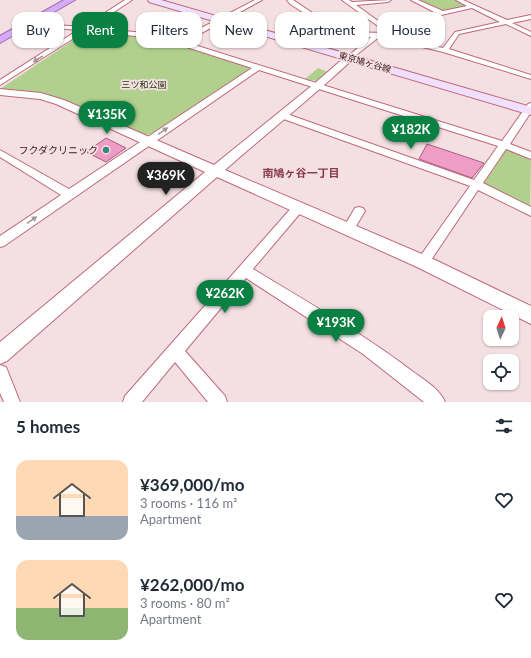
<!DOCTYPE html>
<html lang="en">
<head>
<meta charset="utf-8">
<style>
  :root { --surface:#fff; --page:#f6f6f7; --text:#1f2937; --muted:#747a83; --accent:#0b8043 }
  body { margin:0; font-family:Lato,"Noto Sans JP",sans-serif; background:var(--page); color:var(--text); height:100vh; display:flex; flex-direction:column; font-size:15px; white-space:nowrap }
  * { box-sizing:border-box; margin:0 }
  p { font-size:13px; color:var(--muted) }
  .icon { flex:none; width:22px; height:22px; fill:none; stroke:currentColor; stroke-width:2; stroke-linecap:round; stroke-linejoin:round }
  .map { position:relative; height:402px; overflow:hidden }
  .sheet { display:flex; flex-direction:column; background:var(--surface); flex:1 }
  .sheet>* { flex:none }
  .banner { position:absolute; left:12px; top:12px; width:507px; height:36px; display:flex; gap:8px }
  .needle { width:26px; rotate:4deg }
  .tools { position:absolute; left:483px; top:310px; display:grid; gap:8px }
  .tools a { display:grid; place-items:center; width:36px; height:36px; border-radius:8px; background:var(--surface); box-shadow:0 1px 3px #0004; font-size:20px }
  .price { position:absolute; translate:-50% -34px; padding:0 9px; border-radius:14px; background:var(--accent); color:#fff; font-size:13px; line-height:26px; filter:drop-shadow(0 1px 2px #0008) }
  .price::after { content:''; position:absolute; left:50%; top:24px; width:12px; height:9px; margin-left:-6px; background:inherit; clip-path:polygon(0 0,100% 0,50% 100%) }
  .price.current { background:#222; color:#fff }
  ul { padding:0; list-style:none }
  li { display:flex; align-items:center; gap:12px; height:100px; padding:0 16px }
  li span { display:grid; place-items:center; flex:none; width:112px; height:80px; border-radius:12px; color:#555 }
  li>.icon { margin-inline-start:auto }
  span .icon { width:48px; height:48px; fill:#fffc; stroke-width:1 }
  li b { font-size:17px }
  h2 { display:flex; justify-content:space-between; align-items:center; height:48px; padding:0 16px; font-size:17px }
  .chip { padding:0 14px; border-radius:12px; background:var(--surface); box-shadow:0 1px 3px #0004; font-size:14px; line-height:36px }
  .chip.current { background:var(--accent); color:#fff }
  .map>svg:first-child { display:block }
  .green { fill:#b1d08d }
  .building { fill:#f09dc6; stroke:#a95d84 }
  .lines { fill:none; stroke-linecap:round; stroke-linejoin:round }
  .minor-casing { stroke:#be6979; stroke-width:2 }
  .tertiary-casing { stroke:#be6979; stroke-width:2 }
  .secondary-casing { stroke:#be6979; stroke-width:2 }
  .trunk-casing { stroke:#9969ac; stroke-width:2 }
  .minor { fill:#fff; fill-rule:evenodd }
  .tertiary { fill:#fff; fill-rule:evenodd }
  .secondary { fill:#f0e0fd; fill-rule:evenodd }
  .trunk { fill:#d7abfa; fill-rule:evenodd }
  .oneway { fill:#a69699 }
  .poi-dot { fill:#3e8680; stroke:#f4e0e3; stroke-width:1.5 }
  .labels { text-anchor:middle; dominant-baseline:central; stroke-width:3.5; stroke-linejoin:round; paint-order:stroke }
  .far-street-label { font-size:9px; fill:#39161d; stroke:#f4e0e3 }
  .far-park-label { font-size:9px; fill:#24350c; stroke:#f4e0e3 }
  .poi-label { font-size:10px; fill:#39161d; stroke:#f4e0e3; text-anchor:end }
  .neighbourhood-label { font-size:11px; font-weight:bold; fill:#873849; stroke:#f4e0e3 }
</style>
</head>
<body>
<div class="map">
<svg width="531" height="402" viewBox="0 0 531 402">
  <rect width="100%" height="100%" fill="#f4e0e3"/>
  <g class="green">
    <path d="M 419,0 L 455,0 L 465,6 L 445,11 Z"/>
    <path d="M 87,31 L 143,36 L 170,42 L 249,67 L 249,70 L 153,133 L 146,135 L 66,100 L 34,92 L 0,89 Z"/>
    <path d="M 318,68 L 328,72 L 317,81 L 305,79 Z"/>
    <path d="M 506,150 L 511,150 L 531,159 L 530,207 L 486,186 L 484,183 Z"/>
  </g>
  <g class="building">
    <path d="M 106,138 L 126,148 L 106,162 L 86,152 Z"/>
    <path d="M 427,144 L 484,163 L 472,178 L 419,159 Z"/>
  </g>
  <g class="lines">
    <defs>
      <g id="minor">
        <path d="M 125,0 L 132,0 L 90,28 L 146,33 L 178,40 L 255,0 L 262,0 L 185,42 L 502,141 L 528,104 L 531,103 L 531,112 L 510,144 L 531,152 L 531,159 L 506,149 L 483,183 L 531,207 L 531,216 L 478,190 L 427,266 L 423,267 L 419,266 L 417,262 L 419,258 L 470,186 L 278,117 L 277,115 L 281,112 L 284,113 L 474,180 L 498,146 L 259,70 L 4,246 L 0,247 L 0,236 L 61,195 L 0,157 L 0,150 L 69,189 L 252,68 L 177,44 L 146,37 L 85,31 L 0,85 L 0,80 L 78,30 L 31,26 L 29,25 L 29,23 L 83,27 Z"/>
        <path d="M 287,0 L 293,0 L 338,30 L 347,32 L 384,33 L 382,29 L 342,0 L 349,0 L 352,2 L 391,0 L 388,2 L 356,5 L 385,26 L 436,13 L 411,0 L 418,0 L 443,11 L 467,6 L 456,0 L 463,0 L 507,20 L 531,15 L 531,19 L 512,23 L 531,32 L 531,36 L 506,24 L 459,34 L 449,49 L 531,75 L 531,79 L 443,52 L 402,42 L 387,37 L 379,37 L 351,59 L 347,59 L 347,57 L 371,37 L 347,36 L 334,32 L 290,4 ZM 472,8 L 500,22 L 455,32 L 443,48 L 406,39 L 390,34 L 388,29 L 415,21 Z"/>
        <path d="M 298,204 L 302,205 L 304,208 L 302,211 L 253,269 C 307,302 362,333 412,371 C 423,379 440,389 445,402 L 424,402 L 363,354 L 246,278 L 185,351 L 225,396 L 227,402 L 208,402 L 175,362 L 142,402 L 123,402 L 125,396 L 294,205 Z"/>
        <path d="M 359,207 L 363,208 L 365,211 L 352,233 L 348,235 L 344,233 L 342,230 L 355,208 Z"/>
        <path d="M 0,365 L 6,367 L 20,402 L 4,402 L 0,393 Z"/>
      </g>
      <path id="tertiary" d="M 349,55 L 353,58 L 352,60 C 311,98 267,133 225,170 L 429,257 L 531,306 L 531,324 L 417,267 L 217,177 L 7,361 L 0,364 L 0,342 L 205,172 L 56,104 L 40,99 L 0,95 L 0,89 L 41,93 L 64,100 L 214,165 L 314,84 L 346,56 Z"/>
      <path id="secondary" d="M 148,0 L 161,0 L 531,107 L 531,115 L 149,2 Z"/>
      <path id="trunk" d="M 64,0 L 75,0 L 0,43 L 0,36 Z"/>
    </defs>
    <use href="#minor" class="minor-casing"/>
    <use href="#tertiary" class="tertiary-casing"/>
    <use href="#secondary" class="secondary-casing"/>
    <use href="#trunk" class="trunk-casing"/>
    <use href="#minor" class="minor"/>
    <use href="#tertiary" class="tertiary"/>
    <use href="#secondary" class="secondary"/>
    <use href="#trunk" class="trunk"/>
  </g>
  <defs><path id="oneway-solid" d="M-6-.8H1V-3.2L6.5 0L1 3.2V.8H-6Z"/></defs>
  <g class="oneway">
    <use href="#oneway-solid" transform="translate(38 59) rotate(148)"/>
    <use href="#oneway-solid" transform="translate(163 131) rotate(-34)"/>
    <use href="#oneway-solid" transform="translate(32 220) rotate(-34)"/>
  </g>
  <circle class="poi-dot" cx="106" cy="150" r="4"/>
  <g class="labels">
    <g class="far-street-label">
      <text transform="translate(365 62) rotate(16)">東京鳩ヶ谷線</text>
    </g>
    <g class="far-park-label">
      <text x="144" y="84">三ツ和公園</text>
    </g>
    <g class="poi-label">
      <text x="98" y="150">フクダクリニック</text>
    </g>
    <g class="neighbourhood-label">
      <text x="301" y="172">南鳩ヶ谷一丁目</text>
    </g>
  </g>
</svg>
<div class="tools">
<a><svg class="needle" viewBox="-14 -14 28 28"><path d="M0-13l5 13h-10z" fill="#e53935"/><path d="M0 13l5-13h-10z" fill="#747a83"/></svg></a>
<a><svg class="icon" aria-label="locate" viewBox="0 0 24 24"><circle cx="12" cy="12" r="6"/><path d="M12 2v4M12 18v4M2 12h4M18 12h4"/></svg></a>
</div>
<b class="price" style="left:107px;top:135px">¥135K</b>
<b class="price" style="left:411px;top:150px">¥182K</b>
<b class="price current" style="left:166px;top:196px">¥369K</b>
<b class="price" style="left:225px;top:314px">¥262K</b>
<b class="price" style="left:336px;top:343px">¥193K</b>
<div class="banner">
<a class="chip">Buy</a>
<a class="chip current">Rent</a>
<a class="chip">Filters</a>
<a class="chip">New</a>
<a class="chip">Apartment</a>
<a class="chip">House</a>
</div>
</div>
<section class="sheet">
<h2>5 homes<svg class="icon" aria-label="filters" viewBox="0 0 24 24"><path d="M4 7h16M4 17h16"/><circle cx="9" cy="7" r="2"/><circle cx="15" cy="17" r="2"/></svg></h2>
<ul>
<li><span style="background:linear-gradient(#ffd9b3 70%,#9aa5b1 0)"><svg class="icon" aria-label="home" viewBox="0 0 24 24"><path d="M3 11l9-7 9 7M6 9v11h12V9"/></svg></span><div><b>¥369,000/mo</b><p>3 rooms · 116 m²</p><p>Apartment</p></div><svg class="icon" aria-label="heart" viewBox="0 0 24 24"><path d="M12 20l-8-8c-3-5 5-10 8-4 3-6 11-1 8 4z"/></svg></li>
<li><span style="background:linear-gradient(#ffd9b3 60%,#8fb573 0)"><svg class="icon" aria-label="home" viewBox="0 0 24 24"><path d="M3 11l9-7 9 7M6 9v11h12V9"/></svg></span><div><b>¥262,000/mo</b><p>3 rooms · 80 m²</p><p>Apartment</p></div><svg class="icon" aria-label="heart" viewBox="0 0 24 24"><path d="M12 20l-8-8c-3-5 5-10 8-4 3-6 11-1 8 4z"/></svg></li>
</ul>
</section>
</body>
</html>
